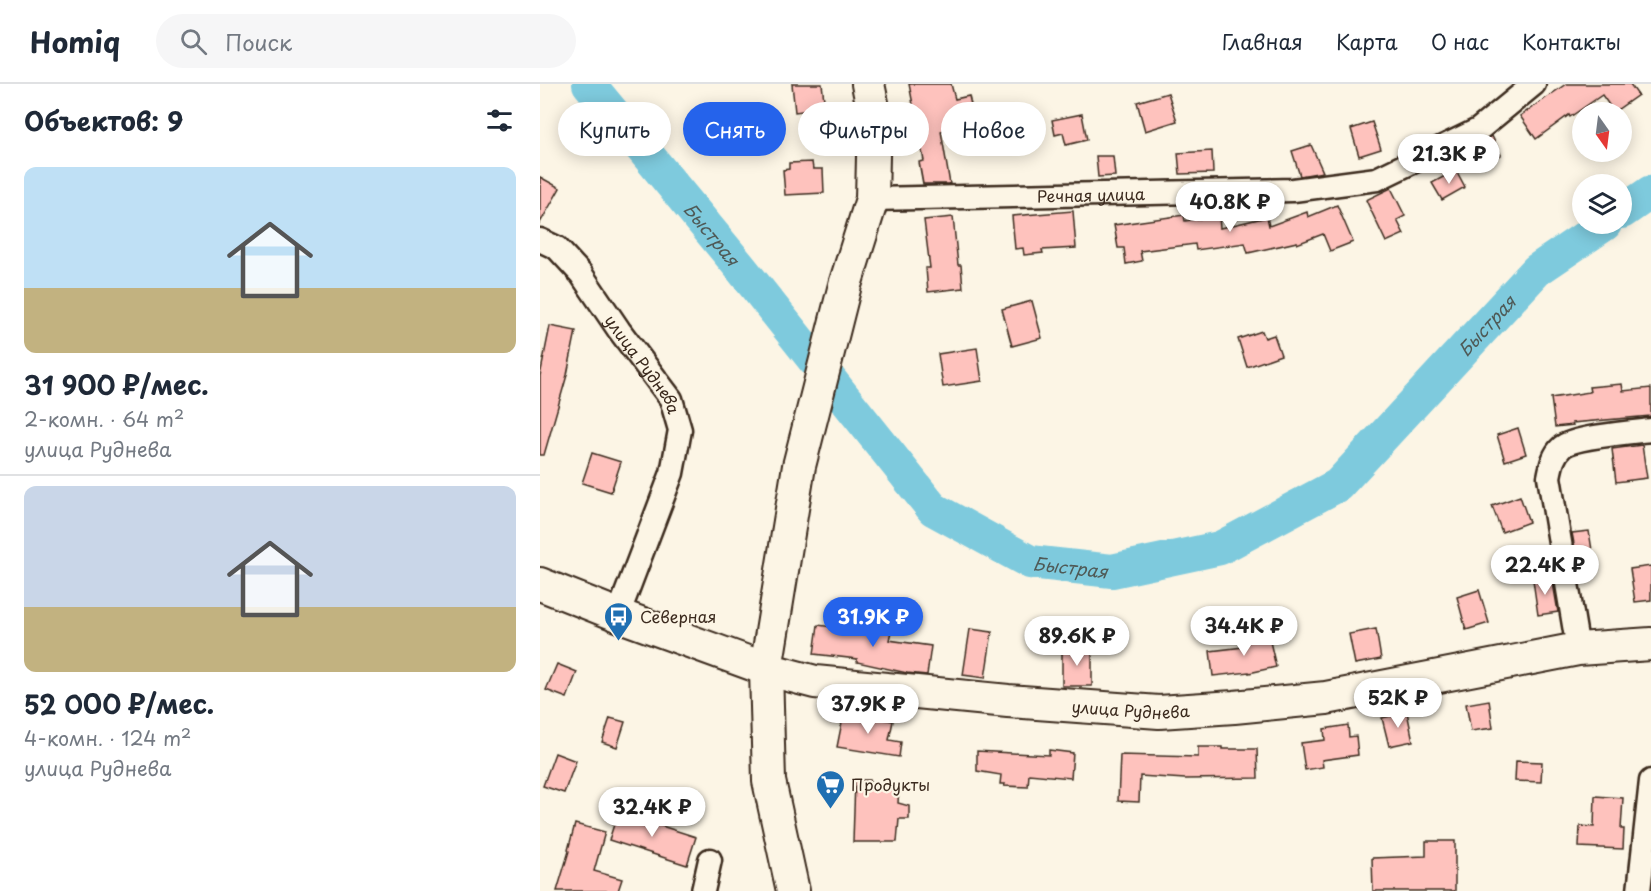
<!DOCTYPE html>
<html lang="ru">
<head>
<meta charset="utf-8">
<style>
  :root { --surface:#fff; --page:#f6f6f7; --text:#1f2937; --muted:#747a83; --line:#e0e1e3; --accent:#2563eb }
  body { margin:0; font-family:"Playpen Sans",sans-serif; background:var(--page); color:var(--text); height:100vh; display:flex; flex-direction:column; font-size:22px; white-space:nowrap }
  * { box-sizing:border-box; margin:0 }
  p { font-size:20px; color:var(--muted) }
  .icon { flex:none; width:33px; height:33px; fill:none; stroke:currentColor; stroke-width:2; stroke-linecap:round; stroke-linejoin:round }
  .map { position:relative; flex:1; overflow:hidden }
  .drawer { display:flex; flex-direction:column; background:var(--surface); width:540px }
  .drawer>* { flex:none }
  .hud { position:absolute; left:18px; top:18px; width:570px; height:54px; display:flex; gap:12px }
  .needle { width:39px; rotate:166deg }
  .buttons { position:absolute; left:1032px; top:18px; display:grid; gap:12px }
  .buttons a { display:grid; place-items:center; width:60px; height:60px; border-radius:50%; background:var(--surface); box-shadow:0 3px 15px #0003; font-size:30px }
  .price { position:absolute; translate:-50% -51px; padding:0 14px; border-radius:21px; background:#fff; color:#222; font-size:20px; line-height:39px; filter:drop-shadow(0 2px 3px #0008) }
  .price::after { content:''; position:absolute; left:50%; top:36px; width:18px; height:14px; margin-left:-9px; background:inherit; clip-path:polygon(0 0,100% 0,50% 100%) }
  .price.current { background:var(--accent); color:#fff }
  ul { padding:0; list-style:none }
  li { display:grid; align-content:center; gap:12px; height:318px; padding:0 24px }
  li+li { border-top:2px solid var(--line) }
  li span { display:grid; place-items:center; height:186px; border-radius:12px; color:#555 }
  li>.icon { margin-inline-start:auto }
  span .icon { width:108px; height:108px; fill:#fffc; stroke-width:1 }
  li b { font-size:26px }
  h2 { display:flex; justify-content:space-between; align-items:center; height:72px; padding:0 24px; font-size:26px }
  .chip { padding:0 21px; border-radius:27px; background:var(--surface); box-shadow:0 3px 15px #0003; font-size:21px; line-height:54px }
  .chip.current { background:var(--accent); color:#fff }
  header { display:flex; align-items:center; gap:36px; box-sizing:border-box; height:84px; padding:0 30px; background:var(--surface); border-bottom:2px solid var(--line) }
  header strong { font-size:28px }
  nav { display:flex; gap:33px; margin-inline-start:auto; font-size:21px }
  .search { width:420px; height:54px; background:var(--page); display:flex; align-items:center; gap:15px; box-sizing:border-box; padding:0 21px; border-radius:33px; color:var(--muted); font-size:22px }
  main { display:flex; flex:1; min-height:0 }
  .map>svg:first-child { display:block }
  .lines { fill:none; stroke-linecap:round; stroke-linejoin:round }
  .river { stroke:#7ecadd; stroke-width:34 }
  .building { fill:#fec2bd; stroke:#3b2a1e; stroke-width:1.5 }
  .street-casing { stroke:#3b2a1e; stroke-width:27 }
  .secondary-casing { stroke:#3b2a1e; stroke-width:36 }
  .street { stroke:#fcf5e5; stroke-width:22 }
  .secondary { stroke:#fcf5e5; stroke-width:32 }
  .labels { text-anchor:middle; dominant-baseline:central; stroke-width:4.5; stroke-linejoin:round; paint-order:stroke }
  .street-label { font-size:16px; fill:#3b2a1e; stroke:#fcf5e5 }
  .poi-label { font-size:16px; fill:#3b2a1e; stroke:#fcf5e5; text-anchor:start }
  .water-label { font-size:18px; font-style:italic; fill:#4f5a57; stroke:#fcf5e5 }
</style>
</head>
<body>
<header>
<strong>Homiq</strong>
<div class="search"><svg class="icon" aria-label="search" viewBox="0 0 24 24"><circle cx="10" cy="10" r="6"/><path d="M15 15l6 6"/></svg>Поиск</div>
<nav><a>Главная</a><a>Карта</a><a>О нас</a><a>Контакты</a></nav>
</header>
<main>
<section class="drawer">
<h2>Объектов: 9<svg class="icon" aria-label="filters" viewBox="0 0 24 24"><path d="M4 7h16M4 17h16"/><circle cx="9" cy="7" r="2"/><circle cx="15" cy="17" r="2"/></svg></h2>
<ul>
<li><span style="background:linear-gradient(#bfe0f5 65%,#c2b280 0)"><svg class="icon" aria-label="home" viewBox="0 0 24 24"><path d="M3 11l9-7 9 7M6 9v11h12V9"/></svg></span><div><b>31 900 ₽/мес.</b><p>2-комн. · 64 m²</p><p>улица Руднева</p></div></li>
<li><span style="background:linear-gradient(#c9d6e8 65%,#c2b280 0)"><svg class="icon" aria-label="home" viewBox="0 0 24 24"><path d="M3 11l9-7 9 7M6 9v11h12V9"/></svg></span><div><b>52 000 ₽/мес.</b><p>4-комн. · 124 m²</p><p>улица Руднева</p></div></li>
</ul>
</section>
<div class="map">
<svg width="1111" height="807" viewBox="0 0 1111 807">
  <rect width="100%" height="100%" fill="#fcf5e5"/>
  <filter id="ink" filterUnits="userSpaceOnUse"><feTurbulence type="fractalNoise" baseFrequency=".0167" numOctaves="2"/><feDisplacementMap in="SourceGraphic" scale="12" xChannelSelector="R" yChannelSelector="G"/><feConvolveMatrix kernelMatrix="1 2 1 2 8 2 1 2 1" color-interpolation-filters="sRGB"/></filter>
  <g filter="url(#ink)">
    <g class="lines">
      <g class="river">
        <path id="s1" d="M 49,0 L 200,183 L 393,425 L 490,478 L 572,487 L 680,464 L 798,401 L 997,186 L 1065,140"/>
        <path d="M 1082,128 L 1111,108"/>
      </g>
    </g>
    <g class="building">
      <path d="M 252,0 L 282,0 L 285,24 L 255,28 Z"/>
      <path d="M 369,0 L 411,0 L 415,15 L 429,12 L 435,39 L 401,47 L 410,100 L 383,100 L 379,78 L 384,77 Z"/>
      <path d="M 1026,0 L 1090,0 L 1098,11 L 1074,28 L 1062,11 L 1030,33 L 1029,31 L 996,55 L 980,32 Z"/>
      <path d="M 628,9 L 637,37 L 605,47 L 597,18 Z"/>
      <path d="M 542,30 L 547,56 L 526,61 L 523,49 L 515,51 L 512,36 Z"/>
      <path d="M 832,38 L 841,65 L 819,72 L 811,45 Z"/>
      <path d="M 952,52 L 961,71 L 943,81 L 934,63 Z"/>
      <path d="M 771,61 L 783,88 L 760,92 L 752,67 Z"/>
      <path d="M 672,67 L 673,89 L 640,90 L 638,69 Z"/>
      <path d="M 556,72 L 573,72 L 575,92 L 558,93 Z"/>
      <path d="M 272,78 L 273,85 L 283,85 L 284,109 L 245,111 L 243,86 L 249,85 L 249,79 Z"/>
      <path d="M 916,86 L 925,103 L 902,116 L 892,99 Z"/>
      <path d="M 0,93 L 20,104 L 0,139 Z"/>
      <path d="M 851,104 L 865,132 L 857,136 L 864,150 L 846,158 L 826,116 Z"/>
      <path d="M 797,121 L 813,158 L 790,167 L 783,150 L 757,160 L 757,158 L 708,169 L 705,159 L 656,166 L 655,160 L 600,167 L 602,177 L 586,180 L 584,164 L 578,164 L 574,141 L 644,131 L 645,137 L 679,132 L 680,144 L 727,133 L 729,142 L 767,128 L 768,133 Z"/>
      <path d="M 533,127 L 536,164 L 502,166 L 503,169 L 484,171 L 483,164 L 475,165 L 472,132 Z"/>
      <path d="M 413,133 L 418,181 L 421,181 L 423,204 L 388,208 L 386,184 L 390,184 L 384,136 Z"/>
      <path d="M 492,217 L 502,254 L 472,262 L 462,225 Z"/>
      <path d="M 10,242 L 36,247 L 27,291 L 4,371 L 0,371 L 0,292 Z"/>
      <path d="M 722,247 L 725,254 L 734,251 L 741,271 L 707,283 L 698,255 Z"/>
      <path d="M 437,264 L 442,297 L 403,303 L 398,270 Z"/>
      <path d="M 1082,300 L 1083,307 L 1111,304 L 1111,332 L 1032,339 L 1033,341 L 1015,343 L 1011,314 L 1050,308 L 1049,303 Z"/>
      <path d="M 978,344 L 986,370 L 965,377 L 957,351 Z"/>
      <path d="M 1102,361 L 1107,394 L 1076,398 L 1072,365 Z"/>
      <path d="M 52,369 L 81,378 L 71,408 L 42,399 Z"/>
      <path d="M 980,412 L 989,438 L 962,448 L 952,422 Z"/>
      <path d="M 1049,447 L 1053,473 L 1037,476 L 1032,449 Z"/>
      <path d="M 1111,482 L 1111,516 L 1095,518 L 1090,485 Z"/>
      <path d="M 1012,493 L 1018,528 L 998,531 L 993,496 Z"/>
      <path d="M 939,506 L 949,539 L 926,546 L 917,513 Z"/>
      <path d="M 326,537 L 352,543 L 349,556 L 391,562 L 387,591 L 367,589 L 317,578 L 317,575 L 274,570 L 278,541 L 323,547 Z"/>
      <path d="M 430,545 L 452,548 L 445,594 L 423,591 Z"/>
      <path d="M 836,545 L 841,575 L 815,580 L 809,550 Z"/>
      <path d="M 728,549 L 736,583 L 709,589 L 709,588 L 673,592 L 670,567 L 703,563 L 701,556 Z"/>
      <path d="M 522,564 L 552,565 L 552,602 L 522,602 Z"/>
      <path d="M 17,580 L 37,588 L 27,614 L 6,606 Z"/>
      <path d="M 949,616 L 953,644 L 931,647 L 926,620 Z"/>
      <path d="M 304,628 L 353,637 L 349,656 L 361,658 L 359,673 L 297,663 Z"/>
      <path d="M 867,628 L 873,657 L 849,662 L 842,634 Z"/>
      <path d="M 70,634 L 85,638 L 77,663 L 62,658 Z"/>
      <path d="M 808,641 L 809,653 L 816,652 L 818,671 L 782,676 L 783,683 L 765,686 L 761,659 L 785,656 L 784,645 Z"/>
      <path d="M 658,663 L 682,663 L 682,665 L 717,665 L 718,694 L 645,695 L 600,692 L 599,718 L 578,717 L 580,671 L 658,673 Z"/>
      <path d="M 509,666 L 533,669 L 531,694 L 489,690 L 488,703 L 464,702 L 465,700 L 460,700 L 461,691 L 437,687 L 437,667 L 509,671 Z"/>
      <path d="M 15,669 L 36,677 L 24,709 L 3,702 Z"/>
      <path d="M 976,677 L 1002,678 L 1001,698 L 975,697 Z"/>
      <path d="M 315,696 L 330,696 L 330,705 L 359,703 L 358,719 L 369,722 L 369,735 L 359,735 L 357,758 L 313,758 Z"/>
      <path d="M 1055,712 L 1083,714 L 1081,745 L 1084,745 L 1083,765 L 1039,763 L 1040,742 L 1054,743 Z"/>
      <path d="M 78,728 L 156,753 L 147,781 L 69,756 Z"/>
      <path d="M 35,740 L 65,748 L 54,787 L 82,795 L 78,807 L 17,807 L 29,767 L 28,766 Z"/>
      <path d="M 886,757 L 915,757 L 915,807 L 833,807 L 832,774 L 886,772 Z"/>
    </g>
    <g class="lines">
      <defs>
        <g id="street">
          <path id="s2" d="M 332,115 L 753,106 L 837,95 L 938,46 L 994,0"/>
          <path id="s3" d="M 0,156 L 17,164 L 41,190 L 79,246 L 131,315 L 140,346 L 132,389 L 78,531"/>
          <path d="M 1038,565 L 1009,393 C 1011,383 1013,371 1022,363 C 1033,353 1093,348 1111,346"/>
          <path d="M 163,807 L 170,776"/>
          <path d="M 1099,807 L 1111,697"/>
        </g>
        <g id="secondary">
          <path id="s4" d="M 0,500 L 78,531 L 226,585 L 275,598 L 468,617 L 619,628 L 694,623 L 786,614 L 1038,565 L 1111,560"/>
          <path d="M 253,807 L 229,697 L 226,585 L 259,382 L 305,201 L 332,115 L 334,29 L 328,0"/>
        </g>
      </defs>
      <use href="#street" class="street-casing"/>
      <use href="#secondary" class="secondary-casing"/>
      <use href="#street" class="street"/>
      <use href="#secondary" class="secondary"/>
    </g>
  </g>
  <defs>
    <symbol id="bus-pin" viewBox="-11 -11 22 30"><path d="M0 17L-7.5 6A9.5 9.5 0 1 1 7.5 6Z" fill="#1f6fb2" stroke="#fcf5e5"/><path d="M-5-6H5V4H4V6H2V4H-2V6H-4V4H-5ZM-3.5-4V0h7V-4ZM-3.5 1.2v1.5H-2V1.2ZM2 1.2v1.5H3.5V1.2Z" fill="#fff"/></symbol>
    <symbol id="supermarket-pin" viewBox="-11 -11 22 30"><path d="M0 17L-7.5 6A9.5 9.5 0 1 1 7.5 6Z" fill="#1f6fb2" stroke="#fcf5e5"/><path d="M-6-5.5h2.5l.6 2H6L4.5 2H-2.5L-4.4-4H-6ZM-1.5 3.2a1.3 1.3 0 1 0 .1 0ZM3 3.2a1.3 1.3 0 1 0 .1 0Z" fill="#fff"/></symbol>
  </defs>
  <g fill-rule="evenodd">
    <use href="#bus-pin" x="62" y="516" width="33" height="45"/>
    <use href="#supermarket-pin" x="274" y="684" width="33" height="45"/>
  </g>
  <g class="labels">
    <g class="street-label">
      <text stroke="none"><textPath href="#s2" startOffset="219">Речная улица</textPath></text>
      <text stroke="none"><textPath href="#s3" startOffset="164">улица Руднева</textPath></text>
      <text stroke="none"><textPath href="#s4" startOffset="609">улица Руднева</textPath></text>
    </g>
    <g class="poi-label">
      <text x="100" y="532">Северная</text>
      <text x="311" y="700">Продукты</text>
    </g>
    <g class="water-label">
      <text stroke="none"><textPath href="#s1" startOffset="194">Быстрая</textPath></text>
      <text stroke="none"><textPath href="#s1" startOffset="1202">Быстрая</textPath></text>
      <text stroke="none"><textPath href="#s1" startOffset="698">Быстрая</textPath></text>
    </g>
  </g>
</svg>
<div class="buttons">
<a><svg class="needle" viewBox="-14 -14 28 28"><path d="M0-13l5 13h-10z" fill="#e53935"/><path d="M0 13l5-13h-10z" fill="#747a83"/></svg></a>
<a><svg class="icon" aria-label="layers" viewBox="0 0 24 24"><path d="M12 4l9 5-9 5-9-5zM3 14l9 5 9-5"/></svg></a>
</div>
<b class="price" style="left:909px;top:101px">21.3K ₽</b>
<b class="price" style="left:690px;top:149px">40.8K ₽</b>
<b class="price" style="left:1005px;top:512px">22.4K ₽</b>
<b class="price current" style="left:333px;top:564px">31.9K ₽</b>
<b class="price" style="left:704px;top:573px">34.4K ₽</b>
<b class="price" style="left:537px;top:583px">89.6K ₽</b>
<b class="price" style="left:858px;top:645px">52K ₽</b>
<b class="price" style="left:328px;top:651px">37.9K ₽</b>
<b class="price" style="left:112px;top:754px">32.4K ₽</b>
<div class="hud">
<a class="chip">Купить</a>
<a class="chip current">Снять</a>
<a class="chip">Фильтры</a>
<a class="chip">Новое</a>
</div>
</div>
</main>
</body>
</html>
